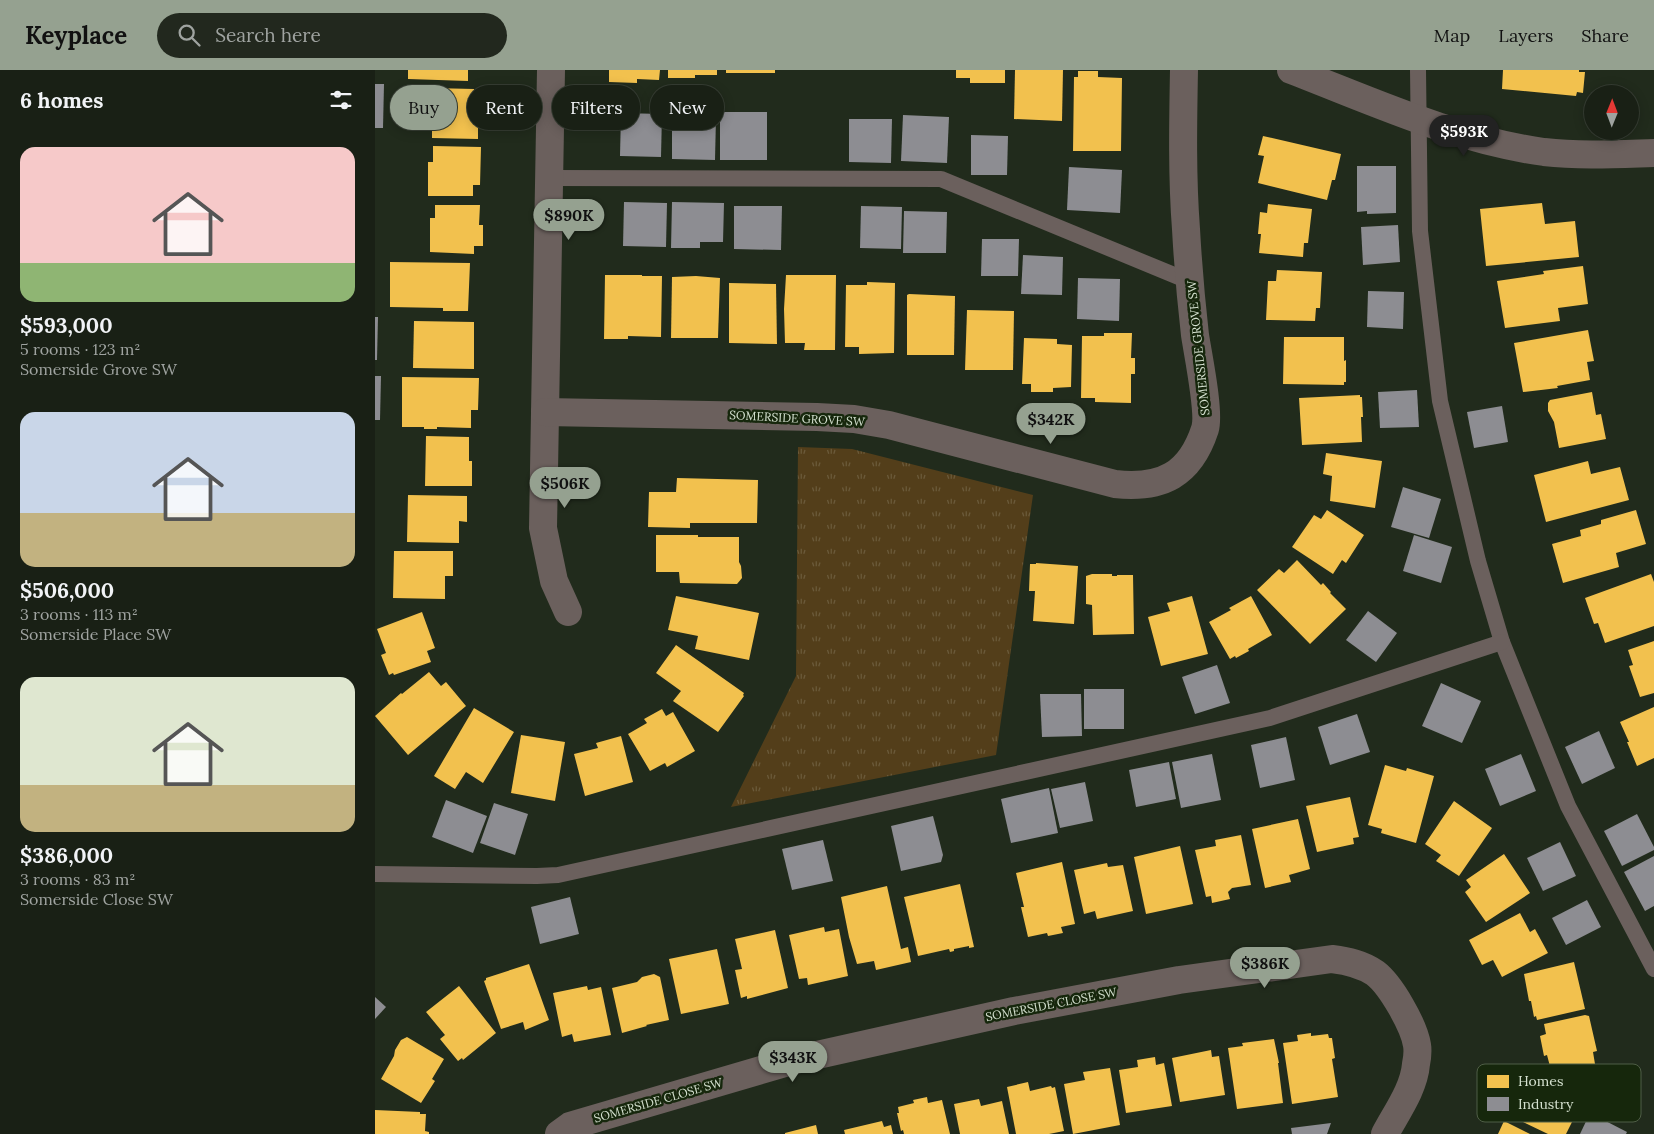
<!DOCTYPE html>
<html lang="en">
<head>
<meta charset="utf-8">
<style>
  :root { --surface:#192015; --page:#22281e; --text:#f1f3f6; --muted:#9fa3a0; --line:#373e34; --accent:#95a190 }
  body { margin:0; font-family:Lora,serif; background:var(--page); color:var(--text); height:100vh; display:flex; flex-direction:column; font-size:19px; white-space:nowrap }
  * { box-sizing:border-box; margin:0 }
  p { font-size:16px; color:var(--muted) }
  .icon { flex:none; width:28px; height:28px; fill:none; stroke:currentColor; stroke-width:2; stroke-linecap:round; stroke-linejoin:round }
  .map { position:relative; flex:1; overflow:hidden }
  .panel { display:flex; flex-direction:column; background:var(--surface); width:375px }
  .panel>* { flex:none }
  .hud { position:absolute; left:15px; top:15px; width:475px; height:45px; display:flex; gap:10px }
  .needle { width:32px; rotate:1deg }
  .buttons { position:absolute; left:1209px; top:15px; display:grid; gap:10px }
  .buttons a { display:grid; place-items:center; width:55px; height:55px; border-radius:50%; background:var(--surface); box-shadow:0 2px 12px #0003,0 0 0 1px var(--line); font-size:25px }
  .price { position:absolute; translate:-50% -42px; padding:0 11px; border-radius:18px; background:var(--accent); color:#111; font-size:16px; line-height:32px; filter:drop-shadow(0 1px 2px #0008) }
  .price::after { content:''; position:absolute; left:50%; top:30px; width:15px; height:11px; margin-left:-8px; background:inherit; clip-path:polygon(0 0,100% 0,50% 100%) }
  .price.active { background:#222; color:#fff }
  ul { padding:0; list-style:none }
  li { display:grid; align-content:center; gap:10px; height:265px; padding:0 20px }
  li span { display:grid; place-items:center; height:155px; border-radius:15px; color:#555 }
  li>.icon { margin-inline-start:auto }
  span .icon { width:90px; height:90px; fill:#fffc; stroke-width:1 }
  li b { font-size:21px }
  h2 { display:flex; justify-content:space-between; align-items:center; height:60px; padding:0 20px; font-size:21px }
  .chip { padding:0 18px; border-radius:22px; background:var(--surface); box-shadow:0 2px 12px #0003,0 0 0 1px var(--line); font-size:18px; line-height:45px }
  .chip.active { background:var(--accent); color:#111 }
  header { display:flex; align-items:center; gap:30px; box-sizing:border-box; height:70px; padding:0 25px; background:var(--accent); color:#111 }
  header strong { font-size:24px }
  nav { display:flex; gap:28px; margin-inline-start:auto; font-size:18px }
  .search { width:350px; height:45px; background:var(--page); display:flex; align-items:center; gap:12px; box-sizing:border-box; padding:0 18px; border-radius:28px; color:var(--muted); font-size:19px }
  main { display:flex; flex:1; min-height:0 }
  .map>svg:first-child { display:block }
  .park { fill:url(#park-tufts) }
  .homes { fill:#f2c14e }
  .industry { fill:#8d8d92 }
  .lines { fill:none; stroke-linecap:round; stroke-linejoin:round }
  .service { stroke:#6b605d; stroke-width:16 }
  .minor { stroke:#6b605d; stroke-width:28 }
  .labels { text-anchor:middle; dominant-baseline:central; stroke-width:5; stroke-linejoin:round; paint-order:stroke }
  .street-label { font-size:12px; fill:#d4e0cf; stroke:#16270c }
  .key { fill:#16270c; stroke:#4f5e46; stroke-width:1 }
  .key-label { font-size:14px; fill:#d4e0cf }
</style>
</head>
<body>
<header>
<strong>Keyplace</strong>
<div class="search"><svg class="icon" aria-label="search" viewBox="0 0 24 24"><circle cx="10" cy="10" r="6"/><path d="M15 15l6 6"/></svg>Search here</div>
<nav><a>Map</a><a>Layers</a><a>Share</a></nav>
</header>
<main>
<section class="panel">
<h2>6 homes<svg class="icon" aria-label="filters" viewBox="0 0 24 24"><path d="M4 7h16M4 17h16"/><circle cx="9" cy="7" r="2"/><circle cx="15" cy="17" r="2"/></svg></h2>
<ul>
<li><span style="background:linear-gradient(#f6c9c9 75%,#8fb573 0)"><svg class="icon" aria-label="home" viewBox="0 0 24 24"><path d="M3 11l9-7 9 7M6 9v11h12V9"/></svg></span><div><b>$593,000</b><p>5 rooms · 123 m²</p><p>Somerside Grove SW</p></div></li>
<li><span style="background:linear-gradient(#c9d6e8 65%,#c2b280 0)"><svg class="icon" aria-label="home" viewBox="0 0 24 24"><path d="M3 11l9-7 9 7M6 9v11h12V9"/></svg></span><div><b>$506,000</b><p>3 rooms · 113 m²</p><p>Somerside Place SW</p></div></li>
<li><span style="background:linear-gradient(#dfe7d0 70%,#c2b280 0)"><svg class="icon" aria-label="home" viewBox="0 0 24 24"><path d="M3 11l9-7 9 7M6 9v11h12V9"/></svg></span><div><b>$386,000</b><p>3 rooms · 83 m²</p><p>Somerside Close SW</p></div></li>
</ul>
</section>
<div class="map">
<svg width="1279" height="1064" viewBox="0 0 1279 1064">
  <defs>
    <pattern id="park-tufts" width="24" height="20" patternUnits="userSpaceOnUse" patternTransform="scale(1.25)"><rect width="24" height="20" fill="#533e1a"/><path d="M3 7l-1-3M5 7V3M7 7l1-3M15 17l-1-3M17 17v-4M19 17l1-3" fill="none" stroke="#6b5a3a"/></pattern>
  </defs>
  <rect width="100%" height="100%" fill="#212b1c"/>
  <path class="park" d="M 423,377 L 477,379 L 658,425 L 621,685 L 356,737 L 421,606 Z"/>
  <g class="homes">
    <path d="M 33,0 L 93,0 L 93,11 L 33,9 Z"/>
    <path d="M 234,0 L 285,0 L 284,10 L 262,9 L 262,13 L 234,12 Z"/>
    <path d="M 293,0 L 342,0 L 342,5 L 320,5 L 320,8 L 293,8 Z"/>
    <rect x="351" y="0" width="49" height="3"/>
    <path d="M 581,0 L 630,0 L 630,13 L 595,13 L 595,8 L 581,8 Z"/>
    <path d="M 640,0 L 688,0 L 687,51 L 639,49 Z"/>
    <path d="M 1128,0 L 1204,0 L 1204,2 L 1210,2 L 1208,23 L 1202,22 L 1201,26 L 1127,19 Z"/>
    <path d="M 703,1 L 723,1 L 723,7 L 747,8 L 746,81 L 698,81 L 699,7 L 703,7 Z"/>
    <path d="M 57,18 L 99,19 L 99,42 L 103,42 L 103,69 L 57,68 L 57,61 L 47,61 L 47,36 L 49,36 L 49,26 L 57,27 Z"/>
    <path d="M 888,66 L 966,84 L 960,110 L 957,110 L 952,130 L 883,113 L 889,86 L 883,85 Z"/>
    <path d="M 58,76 L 106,77 L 105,115 L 98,115 L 98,126 L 53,126 L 53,92 L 58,92 Z"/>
    <path d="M 1167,133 L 1170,154 L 1200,151 L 1204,187 L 1111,196 L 1105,139 Z"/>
    <path d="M 893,134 L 937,139 L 933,173 L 929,173 L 928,187 L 884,183 L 886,164 L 883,164 L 885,142 L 892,143 Z"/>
    <path d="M 60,135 L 105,135 L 104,155 L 108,155 L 108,176 L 99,176 L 99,184 L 55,182 L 55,148 L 60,148 Z"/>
    <path d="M 15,192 L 95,193 L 93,241 L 68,241 L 68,238 L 15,237 Z"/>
    <path d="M 1208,196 L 1213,234 L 1183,238 L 1185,251 L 1130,258 L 1122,211 L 1169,204 L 1168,201 Z"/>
    <path d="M 902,200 L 947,202 L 945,238 L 941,238 L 940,251 L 891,250 L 893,211 L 901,211 Z"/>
    <path d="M 230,205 L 267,205 L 267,206 L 287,206 L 286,267 L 253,266 L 253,269 L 229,269 Z"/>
    <path d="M 411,205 L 461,205 L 460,280 L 429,280 L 430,273 L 410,273 L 409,239 Z"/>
    <path d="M 321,206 L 345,208 L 343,268 L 296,268 L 297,207 Z"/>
    <path d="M 492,212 L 520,213 L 519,283 L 484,284 L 484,277 L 470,277 L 471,215 L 492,215 Z"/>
    <path d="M 354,213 L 401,214 L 402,274 L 354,273 Z"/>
    <path d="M 534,224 L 580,226 L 579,285 L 532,285 L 532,225 Z"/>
    <path d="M 592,240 L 639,241 L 638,300 L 590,300 Z"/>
    <path d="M 39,251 L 99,252 L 99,299 L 38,298 Z"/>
    <path d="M 1213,260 L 1219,291 L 1212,292 L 1215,310 L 1182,316 L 1183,318 L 1148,322 L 1139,273 Z"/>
    <path d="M 729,263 L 757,263 L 756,288 L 760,288 L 760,304 L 756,304 L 756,333 L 720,332 L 720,328 L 706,328 L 707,266 L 729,266 Z"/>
    <path d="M 909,267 L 969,267 L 969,291 L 971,290 L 971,312 L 969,312 L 969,315 L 908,314 Z"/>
    <path d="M 649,268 L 682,269 L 682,274 L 697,275 L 696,317 L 678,318 L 678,322 L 656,322 L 656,314 L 647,314 Z"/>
    <path d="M 27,307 L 104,308 L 103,340 L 96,340 L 96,358 L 62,357 L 62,359 L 49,359 L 49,357 L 27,357 Z"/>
    <path d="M 1217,322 L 1221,345 L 1226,344 L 1231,369 L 1184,378 L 1179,352 L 1173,341 L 1173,333 L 1175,330 Z"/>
    <path d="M 985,325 L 985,327 L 987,327 L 988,347 L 986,347 L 987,372 L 927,375 L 924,328 Z"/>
    <path d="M 51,366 L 94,367 L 94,391 L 97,391 L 97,416 L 50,416 Z"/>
    <path d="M 951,383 L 1007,391 L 1000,438 L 955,431 L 957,406 L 948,404 Z"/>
    <path d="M 1213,391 L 1216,404 L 1245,397 L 1254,430 L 1171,452 L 1159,405 Z"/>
    <path d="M 302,408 L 383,410 L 382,453 L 315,453 L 315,458 L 273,457 L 274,422 L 301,422 Z"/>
    <path d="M 33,425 L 92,426 L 92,452 L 84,451 L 84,473 L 32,472 Z"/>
    <path d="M 952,440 L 989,465 L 971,493 L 967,490 L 958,504 L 917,477 L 939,445 L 946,449 Z"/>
    <path d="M 1261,440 L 1271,474 L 1241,483 L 1244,497 L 1188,513 L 1177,474 L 1206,466 L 1205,460 L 1226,454 L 1226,450 Z"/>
    <path d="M 281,465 L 323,465 L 323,467 L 364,467 L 364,492 L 366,496 L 367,508 L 362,514 L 305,513 L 304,502 L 281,502 Z"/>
    <path d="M 19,481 L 78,481 L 78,506 L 70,506 L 70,529 L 18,528 Z"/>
    <path d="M 922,490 L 946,515 L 948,513 L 956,522 L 955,523 L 971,539 L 935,574 L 882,520 L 904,499 L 909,503 Z"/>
    <path d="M 661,493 L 703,496 L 699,554 L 658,551 L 660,521 L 654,521 L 655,494 L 661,494 Z"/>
    <path d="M 717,504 L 737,504 L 737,506 L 742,506 L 742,505 L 758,505 L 759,564 L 718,565 L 717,535 L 711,534 L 711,506 Z"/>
    <path d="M 1276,504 L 1279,512 L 1279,556 L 1230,573 L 1223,553 L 1219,554 L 1210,528 Z"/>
    <path d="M 301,526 L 384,543 L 374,590 L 320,579 L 323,566 L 293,560 Z"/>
    <path d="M 817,526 L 833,584 L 786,596 L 773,547 L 795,541 L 792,533 Z"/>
    <path d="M 876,526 L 897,565 L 873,579 L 874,581 L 861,588 L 860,586 L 855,589 L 834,552 L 856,540 L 854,538 Z"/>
    <path d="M 47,542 L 60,578 L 52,581 L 56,592 L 19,605 L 18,603 L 14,605 L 6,585 L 11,583 L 2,559 Z"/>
    <path d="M 1279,571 L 1279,623 L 1265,627 L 1254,596 L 1258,595 L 1253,580 Z"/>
    <path d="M 301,575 L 369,623 L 368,625 L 369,626 L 343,662 L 298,631 L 306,621 L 281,603 Z"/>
    <path d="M 54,602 L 66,616 L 71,612 L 91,636 L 33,685 L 0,646 L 26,623 L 27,624 Z"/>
    <path d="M 1279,637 L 1279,688 L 1262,696 L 1252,672 L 1254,672 L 1245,652 Z"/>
    <path d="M 99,638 L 139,662 L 108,713 L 91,702 L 80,719 L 59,706 Z"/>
    <path d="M 287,639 L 291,646 L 298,642 L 320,681 L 292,697 L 290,693 L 275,701 L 253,664 L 272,653 L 269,649 Z"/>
    <path d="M 146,665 L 190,672 L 180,731 L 136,723 Z"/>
    <path d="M 246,666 L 258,712 L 210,726 L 199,684 L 223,678 L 221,673 Z"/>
    <path d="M 1010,695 L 1031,701 L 1032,698 L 1059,706 L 1041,773 L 1006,763 L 1007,759 L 993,755 Z"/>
    <path d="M 975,727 L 984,767 L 978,768 L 979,774 L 942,782 L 931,736 Z"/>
    <path d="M 1079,731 L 1117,758 L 1084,806 L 1061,791 L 1066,785 L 1050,774 Z"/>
    <path d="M 923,749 L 935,799 L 914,805 L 916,812 L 890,818 L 877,759 Z"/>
    <path d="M 866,765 L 876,815 L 857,818 L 853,822 L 855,829 L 837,833 L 836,826 L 831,827 L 820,780 L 841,776 L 840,770 Z"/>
    <path d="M 805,776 L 818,834 L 771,844 L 759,787 Z"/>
    <path d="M 1129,784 L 1155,823 L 1111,852 L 1090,822 L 1096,817 L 1091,810 Z"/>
    <path d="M 687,792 L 700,854 L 686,857 L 688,863 L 673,866 L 672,863 L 653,867 L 646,837 L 649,837 L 641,803 Z"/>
    <path d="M 732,793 L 733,797 L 748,795 L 758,841 L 722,849 L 720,841 L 709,844 L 699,800 Z"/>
    <path d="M 585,814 L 599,877 L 594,878 L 594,876 L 579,879 L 579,881 L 575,882 L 574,879 L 543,886 L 529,827 Z"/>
    <path d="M 512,816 L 526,879 L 533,877 L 536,892 L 501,900 L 499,891 L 482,894 L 474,867 L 466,827 Z"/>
    <path d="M 1145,843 L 1155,862 L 1160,859 L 1173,883 L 1127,907 L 1118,890 L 1107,895 L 1094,870 Z"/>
    <path d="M 449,857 L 450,862 L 464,859 L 473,906 L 433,915 L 432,908 L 424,909 L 414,865 Z"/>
    <path d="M 400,860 L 413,918 L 372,929 L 372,926 L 366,928 L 360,900 L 367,899 L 360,869 Z"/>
    <path d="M 342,879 L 354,934 L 306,944 L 294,889 Z"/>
    <path d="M 1199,892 L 1210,939 L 1162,950 L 1161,946 L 1159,947 L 1156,931 L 1154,931 L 1149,904 Z"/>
    <path d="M 154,894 L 174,950 L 150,960 L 148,952 L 126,959 L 109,911 L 111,910 L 111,908 Z"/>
    <path d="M 279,904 L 285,907 L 294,950 L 271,955 L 272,956 L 247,963 L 237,918 L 262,912 L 267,907 Z"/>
    <path d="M 84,916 L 121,963 L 88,990 L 87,988 L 83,991 L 65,969 L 70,965 L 51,942 Z"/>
    <path d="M 212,916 L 213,920 L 226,917 L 236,965 L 199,972 L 197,964 L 187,967 L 178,923 Z"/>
    <path d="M 1210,945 L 1214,946 L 1222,981 L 1218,982 L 1220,994 L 1177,1004 L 1172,985 L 1169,986 L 1165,966 L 1171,964 L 1169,954 Z"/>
    <path d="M 936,963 L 936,966 L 953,964 L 954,968 L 957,968 L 960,988 L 957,989 L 963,1027 L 917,1034 L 908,973 L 923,971 L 922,965 Z"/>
    <path d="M 32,967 L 69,989 L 57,1009 L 60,1011 L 46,1033 L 6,1009 L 19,986 L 20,980 L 26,970 Z"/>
    <path d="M 899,969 L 904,993 L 903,993 L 908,1033 L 862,1039 L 853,978 L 868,976 L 867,973 Z"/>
    <path d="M 836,980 L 837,987 L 844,986 L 850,1025 L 805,1032 L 797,988 Z"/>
    <path d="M 780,987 L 781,995 L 789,993 L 797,1036 L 751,1043 L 744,1000 L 763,997 L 762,990 Z"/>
    <path d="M 735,998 L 745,1055 L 698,1064 L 689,1014 L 710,1010 L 708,1002 Z"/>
    <path d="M 1168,1010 L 1208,1030 L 1191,1064 L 1173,1064 L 1148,1052 L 1155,1036 L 1149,1033 L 1158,1016 L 1164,1017 Z"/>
    <path d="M 653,1012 L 655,1021 L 676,1016 L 677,1018 L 680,1017 L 689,1061 L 674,1064 L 641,1064 L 632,1017 Z"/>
    <path d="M 552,1027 L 553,1033 L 567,1030 L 575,1064 L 529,1064 L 528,1060 L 526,1061 L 522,1043 L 524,1043 L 523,1037 L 539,1033 L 538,1030 Z"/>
    <path d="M 604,1029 L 606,1036 L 627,1031 L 634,1064 L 585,1064 L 579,1034 Z"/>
    <path d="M 0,1040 L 45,1042 L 45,1044 L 51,1044 L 50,1061 L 54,1062 L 54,1064 L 0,1064 Z"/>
    <path d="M 507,1051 L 509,1057 L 516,1055 L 518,1064 L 470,1064 L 469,1060 Z"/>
    <path d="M 1129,1051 L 1155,1064 L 1123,1064 Z"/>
    <path d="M 441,1055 L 443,1064 L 410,1064 L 410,1063 Z"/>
  </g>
  <g class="industry">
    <path d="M 0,14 L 9,14 L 8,58 L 0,58 Z"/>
    <rect x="345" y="42" width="47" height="48"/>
    <path d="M 246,43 L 287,44 L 286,87 L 245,86 Z"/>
    <path d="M 528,45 L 574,47 L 572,93 L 526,91 Z"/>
    <path d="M 297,46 L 341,47 L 340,90 L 297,89 Z"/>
    <path d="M 474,49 L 517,49 L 516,93 L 474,92 Z"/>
    <path d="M 596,65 L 633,66 L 632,105 L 596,105 Z"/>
    <path d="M 982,96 L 1021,96 L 1021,143 L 992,144 L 992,141 L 982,142 Z"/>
    <path d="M 694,97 L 747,100 L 745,143 L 692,140 Z"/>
    <path d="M 249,132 L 292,133 L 291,177 L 248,176 Z"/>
    <path d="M 297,132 L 349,133 L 348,172 L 325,172 L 325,178 L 296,178 Z"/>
    <path d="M 359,136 L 407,136 L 406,180 L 359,179 Z"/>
    <path d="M 486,136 L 527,137 L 526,179 L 485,178 Z"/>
    <path d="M 529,141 L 572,142 L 571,183 L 528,183 Z"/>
    <path d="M 1023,155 L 1025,192 L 988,195 L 986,157 Z"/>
    <path d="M 607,169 L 644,169 L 643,206 L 606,206 Z"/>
    <path d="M 648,185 L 688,187 L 687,225 L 646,224 Z"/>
    <path d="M 703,208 L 745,209 L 744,251 L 702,249 Z"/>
    <path d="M 993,221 L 1029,222 L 1028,259 L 992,257 Z"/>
    <path d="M 0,247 L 3,247 L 2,290 L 0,290 Z"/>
    <path d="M 0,306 L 6,306 L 5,350 L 0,350 Z"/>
    <path d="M 1042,320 L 1044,357 L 1005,358 L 1003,322 Z"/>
    <path d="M 1127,336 L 1133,372 L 1099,378 L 1092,342 Z"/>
    <path d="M 1028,417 L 1066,429 L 1054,468 L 1016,457 Z"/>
    <path d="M 1039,465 L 1077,477 L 1066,513 L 1028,501 Z"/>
    <path d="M 993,541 L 1022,563 L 1001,592 L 971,570 Z"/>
    <path d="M 842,595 L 855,633 L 820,644 L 807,607 Z"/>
    <path d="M 1066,613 L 1106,631 L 1087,673 L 1047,656 Z"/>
    <rect x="709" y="619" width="40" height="40"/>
    <path d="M 665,624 L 706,624 L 707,666 L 667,667 Z"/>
    <path d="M 982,644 L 995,682 L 955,695 L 943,657 Z"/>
    <path d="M 1224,661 L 1240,698 L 1207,714 L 1190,677 Z"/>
    <path d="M 911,667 L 920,710 L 885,718 L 876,675 Z"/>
    <path d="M 837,684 L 846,730 L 806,738 L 797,692 Z"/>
    <path d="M 1146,684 L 1161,721 L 1125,736 L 1110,699 Z"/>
    <path d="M 794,692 L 801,729 L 761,737 L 754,700 Z"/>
    <path d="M 710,712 L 718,751 L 685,758 L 676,719 Z"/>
    <path d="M 674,718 L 683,763 L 636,773 L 626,729 Z"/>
    <path d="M 71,730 L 112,746 L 98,783 L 57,767 Z"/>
    <path d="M 119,733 L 153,744 L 140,785 L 105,773 Z"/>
    <path d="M 1262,744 L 1279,777 L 1279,780 L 1247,796 L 1229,761 Z"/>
    <path d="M 558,746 L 568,785 L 566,792 L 526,801 L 516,756 Z"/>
    <path d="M 448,770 L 458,811 L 417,820 L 407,779 Z"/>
    <path d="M 1185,772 L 1201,806 L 1168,821 L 1152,788 Z"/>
    <path d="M 1279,786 L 1279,836 L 1270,841 L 1249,802 Z"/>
    <path d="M 195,827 L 204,864 L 165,874 L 156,837 Z"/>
    <path d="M 1212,830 L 1226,857 L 1191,875 L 1177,848 Z"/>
    <path d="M 0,927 L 11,937 L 0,949 Z"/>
    <path d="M 1215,1043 L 1252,1062 L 1251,1064 L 1205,1064 Z"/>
    <path d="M 956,1053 L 952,1064 L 917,1064 L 916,1058 Z"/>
  </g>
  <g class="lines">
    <g class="service">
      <path d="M 1043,0 L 1045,161 L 1065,331 L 1103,491 L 1127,572 L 1193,736 L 1279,899"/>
      <path d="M 174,108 L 566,109 L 816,212"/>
      <path d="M 0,804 L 162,806 L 183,805 L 895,648 L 1127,572"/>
    </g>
    <g class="minor">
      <path d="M 176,0 L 168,458 L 179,511 L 193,542"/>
      <path d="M 916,0 C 999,32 1081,70 1169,82 C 1205,86 1243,84 1279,83"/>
      <path d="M 170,342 L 442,347 L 479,349 L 514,355 L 740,414 C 787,419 815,405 830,359 C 835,343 823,285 820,265 C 816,230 813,195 811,159 C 807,107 808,53 809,0"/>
      <path d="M 184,1064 L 195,1056 L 420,990 L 639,941 L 804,910 L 957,889 C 973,891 987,894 1000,903 C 1016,915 1039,956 1042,975 C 1043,981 1042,989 1041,994 C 1039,1019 1021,1043 1010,1064"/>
    </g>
  </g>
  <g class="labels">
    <g class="street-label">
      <text transform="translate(823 278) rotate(-96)">SOMERSIDE GROVE SW</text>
      <text transform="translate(422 348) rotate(3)">SOMERSIDE GROVE SW</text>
      <text transform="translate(676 934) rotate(-11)">SOMERSIDE CLOSE SW</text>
      <text transform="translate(283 1030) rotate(-16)">SOMERSIDE CLOSE SW</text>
    </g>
  </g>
  <rect x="1102" y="994" width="164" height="58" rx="8" class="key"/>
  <rect x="1112" y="1005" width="22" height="13" fill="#f2c14e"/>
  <rect x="1112" y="1027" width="22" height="14" fill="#8d8d92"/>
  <g class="key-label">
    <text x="1143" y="1016">Homes</text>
    <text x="1143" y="1039">Industry</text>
  </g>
</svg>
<div class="buttons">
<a><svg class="needle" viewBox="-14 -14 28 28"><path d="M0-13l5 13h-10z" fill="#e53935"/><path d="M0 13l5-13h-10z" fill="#9fa3a0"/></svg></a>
</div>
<b class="price active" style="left:1089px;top:87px">$593K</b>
<b class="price" style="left:194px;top:171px">$890K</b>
<b class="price" style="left:676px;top:375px">$342K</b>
<b class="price" style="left:190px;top:439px">$506K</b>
<b class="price" style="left:890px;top:919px">$386K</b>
<b class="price" style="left:418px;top:1013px">$343K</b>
<div class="hud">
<a class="chip active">Buy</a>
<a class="chip">Rent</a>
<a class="chip">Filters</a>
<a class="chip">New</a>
</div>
</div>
</main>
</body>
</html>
